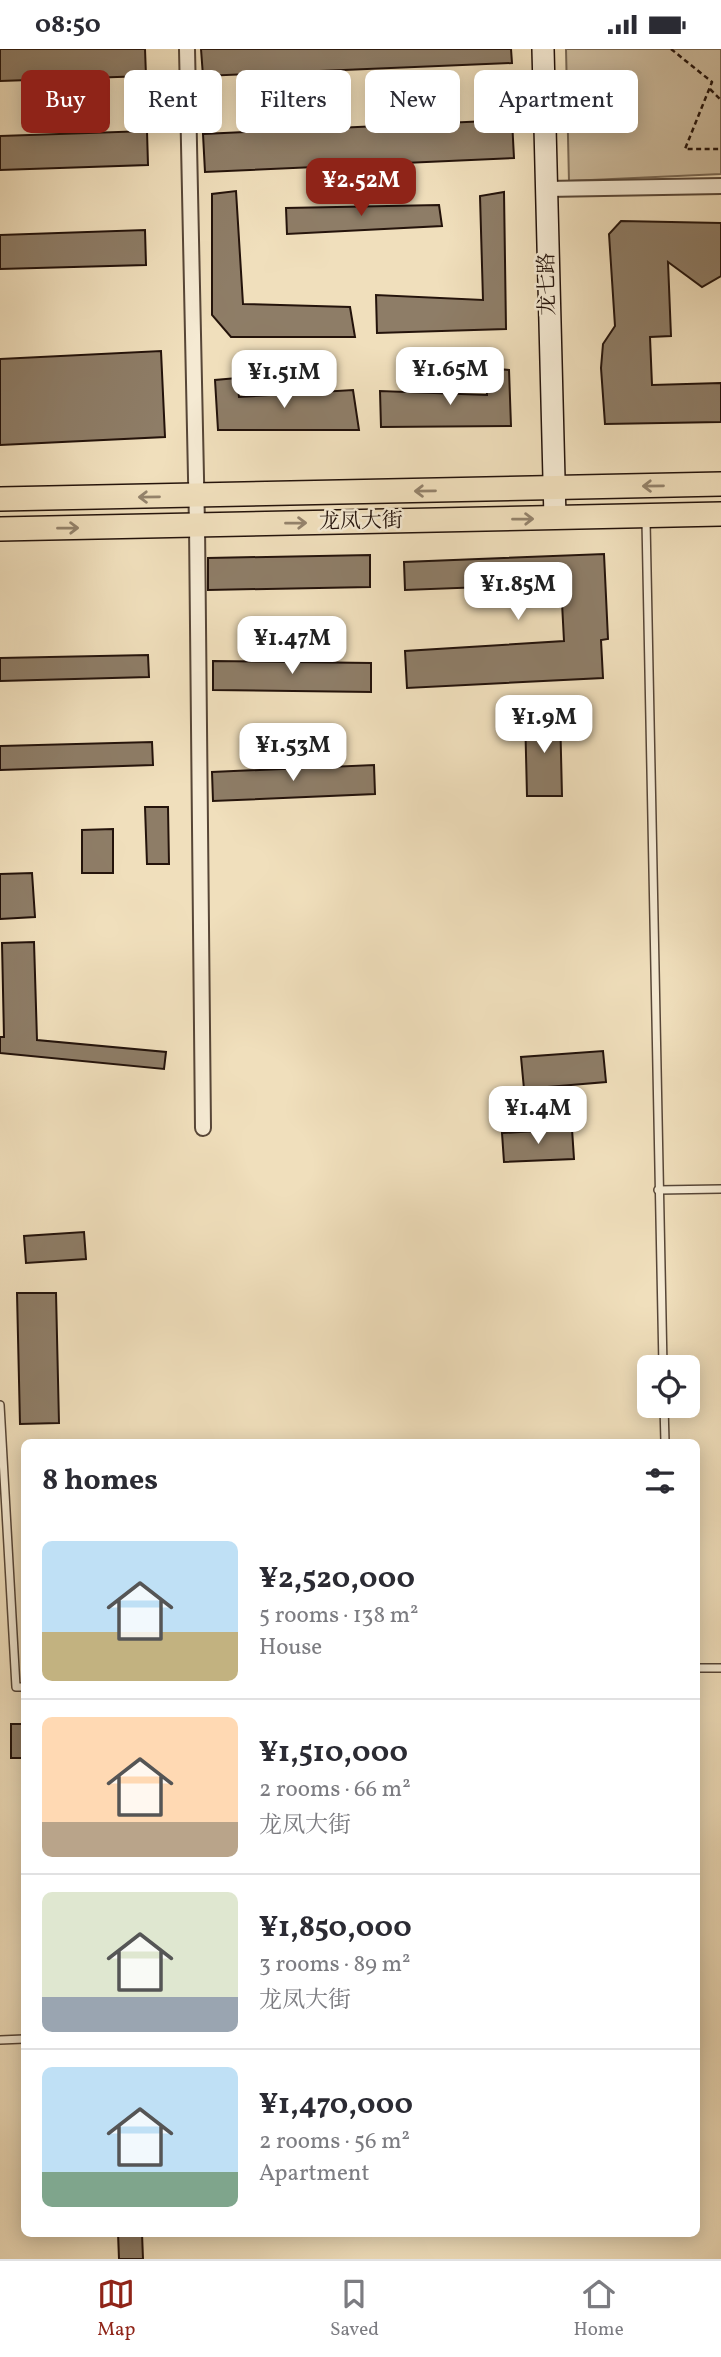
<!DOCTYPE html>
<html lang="en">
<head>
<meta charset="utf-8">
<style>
  :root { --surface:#fff; --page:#f7f7f7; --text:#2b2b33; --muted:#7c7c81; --line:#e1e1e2; --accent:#8f2418 }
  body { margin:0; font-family:Vollkorn,"Noto Serif SC",serif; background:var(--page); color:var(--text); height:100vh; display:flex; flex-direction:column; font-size:26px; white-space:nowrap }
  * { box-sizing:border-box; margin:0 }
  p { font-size:23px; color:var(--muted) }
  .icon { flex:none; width:38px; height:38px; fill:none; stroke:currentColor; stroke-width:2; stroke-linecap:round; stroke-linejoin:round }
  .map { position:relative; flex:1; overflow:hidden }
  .panel { position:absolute; left:21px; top:1390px; width:679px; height:798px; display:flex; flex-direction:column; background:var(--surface); border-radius:10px; box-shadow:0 4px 18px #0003 }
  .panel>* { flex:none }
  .banner { position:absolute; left:21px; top:21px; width:679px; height:63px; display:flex; gap:14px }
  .tools { position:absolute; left:637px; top:1306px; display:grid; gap:14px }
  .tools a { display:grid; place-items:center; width:63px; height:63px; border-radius:10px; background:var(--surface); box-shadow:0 4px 18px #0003; font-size:35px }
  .price { position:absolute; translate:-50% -60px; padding:0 16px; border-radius:14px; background:#fff; color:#222; font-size:23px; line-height:46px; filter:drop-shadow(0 2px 4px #0008) }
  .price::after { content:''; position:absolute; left:50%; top:42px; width:21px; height:16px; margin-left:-10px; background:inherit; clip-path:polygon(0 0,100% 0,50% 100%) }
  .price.on { background:var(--accent); color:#fff }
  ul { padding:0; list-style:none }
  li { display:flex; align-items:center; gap:21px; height:175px; padding:0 21px }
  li+li { border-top:2px solid var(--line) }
  li span { display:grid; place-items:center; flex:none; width:196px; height:140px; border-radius:10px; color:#555 }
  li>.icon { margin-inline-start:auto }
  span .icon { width:84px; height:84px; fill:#fffc; stroke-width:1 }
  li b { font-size:30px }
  h2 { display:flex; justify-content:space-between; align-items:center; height:84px; padding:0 21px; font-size:30px }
  .chip { padding:0 24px; border-radius:10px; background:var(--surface); box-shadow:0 4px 18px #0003; font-size:24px; line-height:63px }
  .chip.on { background:var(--accent); color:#fff }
  .status { display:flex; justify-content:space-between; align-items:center; height:49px; padding:0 35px; background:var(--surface); direction:ltr }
  .status svg { height:19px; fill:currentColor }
  .tab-bar { display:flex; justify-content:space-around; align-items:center; height:98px; border-top:2px solid var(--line); background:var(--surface); font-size:19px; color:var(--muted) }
  .tab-bar a { display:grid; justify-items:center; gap:4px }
  .tab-bar .on { color:var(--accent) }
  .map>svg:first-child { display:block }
  .green { fill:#cdbc9e; stroke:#786854; stroke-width:2 }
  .building { fill:#8e7d67; stroke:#24130b; stroke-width:2 }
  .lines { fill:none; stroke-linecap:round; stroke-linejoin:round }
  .lane-casing { stroke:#574637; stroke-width:10 }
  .street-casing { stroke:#574637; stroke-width:18 }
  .secondary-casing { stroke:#24130b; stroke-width:24 }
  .primary-casing { stroke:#24130b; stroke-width:26 }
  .path { stroke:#24130b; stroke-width:2.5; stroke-dasharray:5 3.5; stroke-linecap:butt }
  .lane { stroke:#f5ead3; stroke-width:7 }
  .street { stroke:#f5ead3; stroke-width:14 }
  .secondary { stroke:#f5ead3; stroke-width:21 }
  .primary { stroke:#f0dfbc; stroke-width:23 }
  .oneway { stroke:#94836c }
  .labels { text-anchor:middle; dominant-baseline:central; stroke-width:5; stroke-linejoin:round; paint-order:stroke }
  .street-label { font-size:21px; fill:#24130b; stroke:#f5ead3 }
</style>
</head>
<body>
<div class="status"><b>08:50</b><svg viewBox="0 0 49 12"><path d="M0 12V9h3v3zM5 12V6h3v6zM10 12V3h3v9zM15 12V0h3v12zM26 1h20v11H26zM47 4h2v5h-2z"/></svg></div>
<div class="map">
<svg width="721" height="2210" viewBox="0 0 721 2210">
  <rect width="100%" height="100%" fill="#f0dfbc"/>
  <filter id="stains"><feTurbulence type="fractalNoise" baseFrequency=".00286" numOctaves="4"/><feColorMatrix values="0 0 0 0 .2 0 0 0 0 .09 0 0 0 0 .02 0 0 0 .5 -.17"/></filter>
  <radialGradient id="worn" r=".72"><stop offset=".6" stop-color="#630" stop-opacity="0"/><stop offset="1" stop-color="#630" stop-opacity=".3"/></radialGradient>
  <path class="green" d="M 566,0 L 721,0 L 721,125 L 569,132 Z"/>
  <g class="building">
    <path d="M 0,0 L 145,0 L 146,27 L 0,32 Z"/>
    <path d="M 201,0 L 511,0 L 512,14 L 203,27 Z"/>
    <path d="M 512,71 L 514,109 L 205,123 L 203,85 Z"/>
    <path d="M 147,82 L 148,116 L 0,121 L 0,87 Z"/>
    <path d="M 236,142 L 243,255 L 350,258 L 355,288 L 231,288 L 212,266 L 212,145 Z"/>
    <path d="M 504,143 L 506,280 L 377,284 L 376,246 L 483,251 L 480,147 Z"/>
    <path d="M 439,156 L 442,177 L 287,185 L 286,159 Z"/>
    <path d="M 621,172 L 721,174 L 721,227 L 702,238 L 668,213 L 671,287 L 650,288 L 652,336 L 721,334 L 721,373 L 605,375 L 601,319 L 603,295 L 615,277 L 609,185 Z"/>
    <path d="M 145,181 L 146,216 L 0,220 L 0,186 Z"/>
    <path d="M 161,302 L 165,388 L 0,396 L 0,310 Z"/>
    <path d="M 486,319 L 509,321 L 511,377 L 381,378 L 380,342 L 487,346 Z"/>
    <path d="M 237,329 L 239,348 L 353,341 L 359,381 L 218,381 L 215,331 Z"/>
    <path d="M 604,505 L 608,590 L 601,591 L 603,629 L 407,639 L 405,602 L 564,592 L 561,535 L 405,541 L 404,513 Z"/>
    <path d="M 370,506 L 370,538 L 208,541 L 208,509 Z"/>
    <path d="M 148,606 L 149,628 L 0,632 L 0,609 Z"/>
    <path d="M 213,612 L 371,614 L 371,643 L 213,641 Z"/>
    <path d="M 525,664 L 560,664 L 562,747 L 527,747 Z"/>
    <path d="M 152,693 L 153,716 L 0,721 L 0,697 Z"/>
    <path d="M 374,716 L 375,745 L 213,752 L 212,723 Z"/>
    <path d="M 145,758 L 168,758 L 169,815 L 147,815 Z"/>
    <path d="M 113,780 L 113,824 L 82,824 L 82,781 Z"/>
    <path d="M 32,824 L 35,868 L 0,870 L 0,825 Z"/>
    <path d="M 34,893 L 37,991 L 166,1003 L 164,1020 L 0,1004 L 0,988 L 4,988 L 2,894 Z"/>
    <path d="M 603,1002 L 606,1033 L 524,1040 L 521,1008 Z"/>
    <path d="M 572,1080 L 574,1110 L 504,1113 L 502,1084 Z"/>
    <path d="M 84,1183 L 86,1210 L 26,1214 L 24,1187 Z"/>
    <path d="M 17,1244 L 56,1244 L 59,1374 L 20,1375 Z"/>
    <rect x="11" y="1675" width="13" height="34"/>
    <path d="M 118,2184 L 142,2184 L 143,2210 L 119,2210 Z"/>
  </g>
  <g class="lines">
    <defs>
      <g id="lane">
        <path d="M 646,472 L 663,1318"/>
        <path d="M 658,1141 L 721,1140"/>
        <path d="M 0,1356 L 16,1638 L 24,1638"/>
        <path d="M 664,1356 L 665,1393"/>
        <path d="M 696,1619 L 721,1619"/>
        <path d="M 0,1991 L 24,1990"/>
      </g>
      <g id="street">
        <path d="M 187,0 L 197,476 L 203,1079"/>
        <path d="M 546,140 L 721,137"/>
      </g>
      <path id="secondary" d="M 543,0 L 555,469"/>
      <g id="primary">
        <path d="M 0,450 L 721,435"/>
        <path d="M 0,480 L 721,465"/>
      </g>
    </defs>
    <use href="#lane" class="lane-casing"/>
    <use href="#street" class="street-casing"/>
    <use href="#secondary" class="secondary-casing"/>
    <use href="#primary" class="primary-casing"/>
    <g class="path">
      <path d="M 671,0 L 712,33 L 685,100 L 721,100"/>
      <path d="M 710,40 L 721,51"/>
    </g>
    <use href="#lane" class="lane"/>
    <use href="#street" class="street"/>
    <use href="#secondary" class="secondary"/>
    <use href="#primary" class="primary"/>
  </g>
  <defs><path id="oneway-shaft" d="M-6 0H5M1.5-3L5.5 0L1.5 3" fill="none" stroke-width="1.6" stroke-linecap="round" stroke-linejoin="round" transform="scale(1.75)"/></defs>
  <g class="oneway">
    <use href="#oneway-shaft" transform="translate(653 437) rotate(179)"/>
    <use href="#oneway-shaft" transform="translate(425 442) rotate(179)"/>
    <use href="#oneway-shaft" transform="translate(149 448) rotate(179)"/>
    <use href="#oneway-shaft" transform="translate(523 470) rotate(-1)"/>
    <use href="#oneway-shaft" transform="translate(296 474) rotate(-1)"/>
    <use href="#oneway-shaft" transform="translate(68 479) rotate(-1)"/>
  </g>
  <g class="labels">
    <g class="street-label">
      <text transform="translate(548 235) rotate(-91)">龙七路</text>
      <text transform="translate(361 473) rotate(-1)">龙凤大街</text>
    </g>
  </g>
  <rect width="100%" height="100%" filter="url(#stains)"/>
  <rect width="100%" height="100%" fill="url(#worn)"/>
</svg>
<div class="tools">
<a><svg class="icon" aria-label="locate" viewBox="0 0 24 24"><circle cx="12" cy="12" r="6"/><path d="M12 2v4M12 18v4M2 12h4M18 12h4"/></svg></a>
</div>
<b class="price on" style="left:361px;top:169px">¥2.52M</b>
<b class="price" style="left:450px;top:358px">¥1.65M</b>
<b class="price" style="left:284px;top:361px">¥1.51M</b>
<b class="price" style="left:518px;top:573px">¥1.85M</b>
<b class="price" style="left:292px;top:627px">¥1.47M</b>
<b class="price" style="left:544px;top:706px">¥1.9M</b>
<b class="price" style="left:293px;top:734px">¥1.53M</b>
<b class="price" style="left:538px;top:1097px">¥1.4M</b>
<div class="banner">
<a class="chip on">Buy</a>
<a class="chip">Rent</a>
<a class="chip">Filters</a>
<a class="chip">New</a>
<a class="chip">Apartment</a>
</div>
<section class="panel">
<h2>8 homes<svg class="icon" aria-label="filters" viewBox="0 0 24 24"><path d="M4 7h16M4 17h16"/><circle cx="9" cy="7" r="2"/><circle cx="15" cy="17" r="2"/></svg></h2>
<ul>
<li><span style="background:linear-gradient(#bfe0f5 65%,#c2b280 0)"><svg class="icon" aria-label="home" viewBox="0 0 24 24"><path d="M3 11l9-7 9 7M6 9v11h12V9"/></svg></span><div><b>¥2,520,000</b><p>5 rooms · 138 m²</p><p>House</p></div></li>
<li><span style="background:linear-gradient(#ffd9b3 75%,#b9a48a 0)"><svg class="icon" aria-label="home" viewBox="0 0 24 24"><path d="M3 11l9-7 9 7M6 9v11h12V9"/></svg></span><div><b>¥1,510,000</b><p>2 rooms · 66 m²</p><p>龙凤大街</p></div></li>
<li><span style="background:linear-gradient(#dfe7d0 75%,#9aa5b1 0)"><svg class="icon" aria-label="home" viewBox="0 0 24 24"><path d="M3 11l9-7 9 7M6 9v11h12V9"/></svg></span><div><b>¥1,850,000</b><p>3 rooms · 89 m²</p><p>龙凤大街</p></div></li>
<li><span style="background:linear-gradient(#bfe0f5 75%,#7fa58c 0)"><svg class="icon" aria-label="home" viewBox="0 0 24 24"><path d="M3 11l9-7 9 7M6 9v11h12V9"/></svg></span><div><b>¥1,470,000</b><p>2 rooms · 56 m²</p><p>Apartment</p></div></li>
</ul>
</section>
</div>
<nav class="tab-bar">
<a class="on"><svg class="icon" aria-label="map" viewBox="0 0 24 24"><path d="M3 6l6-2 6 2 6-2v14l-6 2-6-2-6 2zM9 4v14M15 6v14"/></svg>Map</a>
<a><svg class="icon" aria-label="saved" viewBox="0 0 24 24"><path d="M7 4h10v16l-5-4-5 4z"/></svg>Saved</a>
<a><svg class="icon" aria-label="home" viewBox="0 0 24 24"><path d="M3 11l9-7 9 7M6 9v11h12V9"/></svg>Home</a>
</nav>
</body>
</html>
